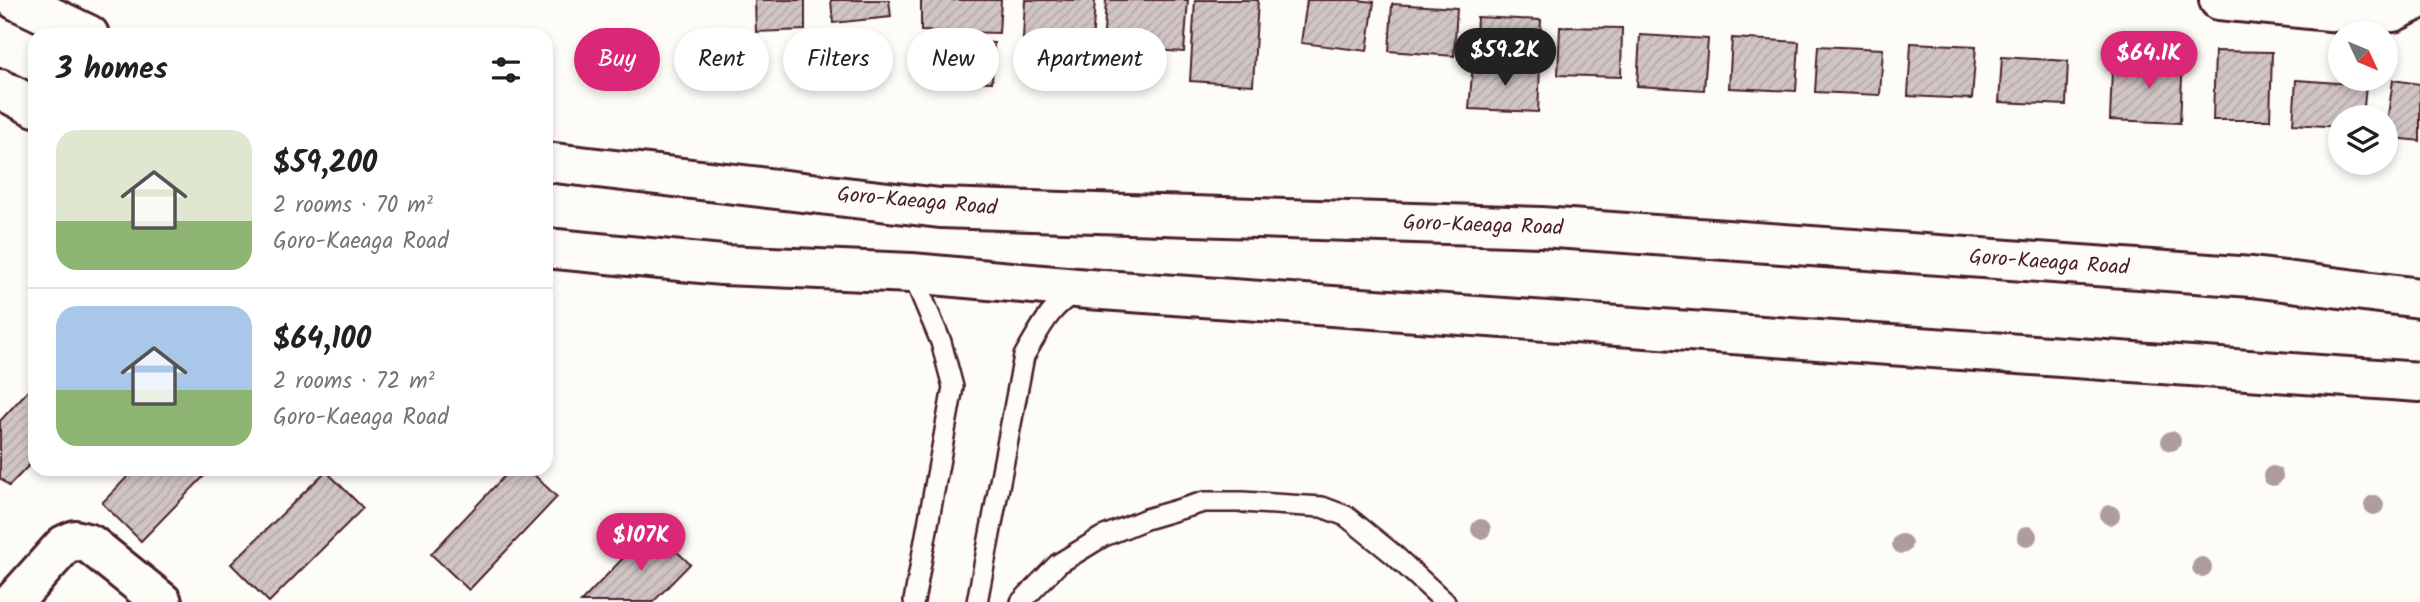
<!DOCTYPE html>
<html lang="en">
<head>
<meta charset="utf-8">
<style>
  :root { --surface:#fff; --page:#f2f2f2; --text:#202124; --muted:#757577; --line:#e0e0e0; --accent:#db2777 }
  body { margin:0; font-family:Kalam,sans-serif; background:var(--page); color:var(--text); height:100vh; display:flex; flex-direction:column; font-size:26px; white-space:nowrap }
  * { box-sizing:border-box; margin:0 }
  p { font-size:23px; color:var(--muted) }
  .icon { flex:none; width:38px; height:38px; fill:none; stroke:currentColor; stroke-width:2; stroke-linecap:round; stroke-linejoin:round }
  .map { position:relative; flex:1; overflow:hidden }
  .drawer { position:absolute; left:28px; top:28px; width:525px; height:448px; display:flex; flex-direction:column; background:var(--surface); border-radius:21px; box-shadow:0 4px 10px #0003 }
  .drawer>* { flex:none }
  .guide { position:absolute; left:574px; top:28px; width:665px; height:63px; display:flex; gap:14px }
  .needle { width:46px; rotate:134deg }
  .tools { position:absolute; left:2328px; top:21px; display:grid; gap:14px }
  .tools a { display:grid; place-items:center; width:70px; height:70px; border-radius:50%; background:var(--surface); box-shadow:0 4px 10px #0003; font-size:35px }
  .price { position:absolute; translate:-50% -60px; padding:0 16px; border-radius:24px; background:var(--accent); color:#fff; font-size:23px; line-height:46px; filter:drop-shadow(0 2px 4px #0008) }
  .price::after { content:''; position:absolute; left:50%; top:42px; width:21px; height:16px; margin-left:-10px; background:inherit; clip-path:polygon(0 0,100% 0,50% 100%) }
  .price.current { background:#222; color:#fff }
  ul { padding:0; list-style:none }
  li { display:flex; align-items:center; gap:21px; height:175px; padding:0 28px }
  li+li { border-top:2px solid var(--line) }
  li span { display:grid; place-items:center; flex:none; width:196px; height:140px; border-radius:21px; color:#555 }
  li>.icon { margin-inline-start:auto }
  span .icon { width:84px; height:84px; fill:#fffc; stroke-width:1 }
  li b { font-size:30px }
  h2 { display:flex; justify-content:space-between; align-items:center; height:84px; padding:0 28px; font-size:30px }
  .tag { padding:0 24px; border-radius:32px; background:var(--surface); box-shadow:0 4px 10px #0003; font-size:24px; line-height:63px }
  .tag.current { background:var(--accent); color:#fff }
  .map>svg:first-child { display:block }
  .building { fill:url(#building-hatch); stroke:#4a1f2b; stroke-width:2 }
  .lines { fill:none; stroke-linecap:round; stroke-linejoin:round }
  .lane-casing { stroke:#4a1f2b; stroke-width:24 }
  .street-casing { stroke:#4a1f2b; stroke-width:44 }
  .primary-casing { stroke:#4a1f2b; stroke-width:44 }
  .lane { stroke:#fdfcf7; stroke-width:19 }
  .street { stroke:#fdfcf7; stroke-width:38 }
  .primary { stroke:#fdfcf7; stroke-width:38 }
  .tree { fill:#af9c9f }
  .labels { text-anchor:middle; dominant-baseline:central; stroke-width:5; stroke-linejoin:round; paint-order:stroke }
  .street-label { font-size:21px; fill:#4a1f2b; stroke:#fdfcf7 }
</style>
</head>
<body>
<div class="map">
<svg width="2420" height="602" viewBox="0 0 2420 602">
  <defs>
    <pattern id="building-hatch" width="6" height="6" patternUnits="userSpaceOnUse" patternTransform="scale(1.75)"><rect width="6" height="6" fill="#d0c5c4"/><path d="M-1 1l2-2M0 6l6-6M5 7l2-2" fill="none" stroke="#b4a9a9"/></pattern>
  </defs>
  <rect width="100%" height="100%" fill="#fdfcf7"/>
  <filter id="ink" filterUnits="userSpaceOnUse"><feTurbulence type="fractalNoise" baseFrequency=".0143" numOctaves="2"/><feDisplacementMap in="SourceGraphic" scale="14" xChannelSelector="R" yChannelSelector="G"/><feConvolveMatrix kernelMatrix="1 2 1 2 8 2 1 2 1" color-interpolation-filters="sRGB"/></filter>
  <g filter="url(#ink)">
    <g class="building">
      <path d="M 755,0 L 805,0 L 805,30 L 756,32 Z"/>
      <path d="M 831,0 L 889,0 L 891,17 L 833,23 Z"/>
      <path d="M 921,0 L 1001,0 L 999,33 L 921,31 Z"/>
      <path d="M 1025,0 L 1095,0 L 1092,46 L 1069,44 L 1068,60 L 1022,57 Z"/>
      <path d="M 1106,0 L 1188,0 L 1184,52 L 1103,47 Z"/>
      <path d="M 1195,0 L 1258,0 L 1253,85 L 1190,81 Z"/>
      <path d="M 1307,0 L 1356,0 L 1374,2 L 1367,51 L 1301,43 Z"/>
      <path d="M 1392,4 L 1457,8 L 1454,56 L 1389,51 Z"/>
      <path d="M 1477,17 L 1541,20 L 1539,60 L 1475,57 Z"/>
      <path d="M 1560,27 L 1622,28 L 1621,77 L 1558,75 Z"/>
      <path d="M 1640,35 L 1708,39 L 1704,90 L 1637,86 Z"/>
      <path d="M 1732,38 L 1799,42 L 1796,91 L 1729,88 Z"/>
      <path d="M 919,41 L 994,43 L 992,82 L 917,80 Z"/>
      <path d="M 1911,43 L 1976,46 L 1972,99 L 1908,96 Z"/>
      <path d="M 1818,46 L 1883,49 L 1880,95 L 1815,92 Z"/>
      <path d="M 2215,51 L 2272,52 L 2270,120 L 2213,120 Z"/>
      <path d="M 2142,53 L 2183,55 L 2180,123 L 2110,120 L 2112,69 L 2142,70 Z"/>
      <path d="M 2002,57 L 2068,61 L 2066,105 L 1999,102 Z"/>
      <path d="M 1473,63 L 1540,67 L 1538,112 L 1469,109 Z"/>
      <path d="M 2296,80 L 2366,85 L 2363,117 L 2340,117 L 2340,127 L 2293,124 Z"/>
      <path d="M 2393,80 L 2420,84 L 2420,141 L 2385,137 Z"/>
      <path d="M 35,383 L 35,459 L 9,486 L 0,478 L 0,421 Z"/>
      <path d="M 135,469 L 211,469 L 141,541 L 102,503 Z"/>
      <path d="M 511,469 L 528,469 L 557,497 L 469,590 L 431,554 Z"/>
      <path d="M 326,471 L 363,508 L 269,602 L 231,564 Z"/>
      <path d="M 652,528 L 690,564 L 653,602 L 581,602 Z"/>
    </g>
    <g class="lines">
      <defs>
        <g id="lane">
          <path d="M 912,273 L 941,342 L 953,387 L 914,601"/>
          <path d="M 977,602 L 1024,356 C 1038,333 1051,303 1077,293"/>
          <path d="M 1021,602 L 1058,564 L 1102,537 L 1146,519 L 1204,502 L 1242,502 L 1322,507 L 1346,516 L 1393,554 L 1445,602"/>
        </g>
        <g id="street">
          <path d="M 2219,0 L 2360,14 L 2393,12 L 2417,0"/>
          <path d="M 13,602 L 64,545 L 75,540 L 90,544 L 162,602"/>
        </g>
        <g id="primary">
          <path d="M 16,0 L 89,35"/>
          <path d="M 0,89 L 35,107"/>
          <path d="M 546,162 L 940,208 L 1541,227 L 2252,277 L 2420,298"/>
          <path d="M 546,248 L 722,265 L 912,273 L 1088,289 L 2420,382"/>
        </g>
      </defs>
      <use href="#lane" class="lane-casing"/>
      <use href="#street" class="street-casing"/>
      <use href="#primary" class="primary-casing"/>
      <use href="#lane" class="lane"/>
      <use href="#street" class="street"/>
      <use href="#primary" class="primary"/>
    </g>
    <g class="tree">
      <circle cx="2171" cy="441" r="10"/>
      <circle cx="2273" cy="476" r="10"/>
      <circle cx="2374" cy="505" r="10"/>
      <circle cx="2110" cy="515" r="10"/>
      <circle cx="1481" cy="529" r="10"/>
      <circle cx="2027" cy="536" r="10"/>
      <circle cx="1902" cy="544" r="10"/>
      <circle cx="2202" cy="567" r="10"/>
    </g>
  </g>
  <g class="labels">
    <g class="street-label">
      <text transform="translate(917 202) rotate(5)">Goro-Kaeaga Road</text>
      <text transform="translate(1483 226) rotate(2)">Goro-Kaeaga Road</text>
      <text transform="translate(2049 263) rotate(4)">Goro-Kaeaga Road</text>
    </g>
  </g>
</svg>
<div class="tools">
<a><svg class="needle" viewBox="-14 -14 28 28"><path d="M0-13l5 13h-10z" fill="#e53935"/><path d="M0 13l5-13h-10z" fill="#757577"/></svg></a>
<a><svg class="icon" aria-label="layers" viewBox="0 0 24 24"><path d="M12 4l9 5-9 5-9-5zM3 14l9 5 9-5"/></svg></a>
</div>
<b class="price current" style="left:1505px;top:88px">$59.2K</b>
<b class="price" style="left:2149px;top:91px">$64.1K</b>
<b class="price" style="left:641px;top:573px">$107K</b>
<div class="guide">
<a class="tag current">Buy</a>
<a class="tag">Rent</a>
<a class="tag">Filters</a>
<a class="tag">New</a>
<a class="tag">Apartment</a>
</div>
<section class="drawer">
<h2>3 homes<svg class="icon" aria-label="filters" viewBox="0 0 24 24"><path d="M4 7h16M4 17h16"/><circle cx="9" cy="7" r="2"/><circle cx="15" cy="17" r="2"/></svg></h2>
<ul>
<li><span style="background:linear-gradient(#dfe7d0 65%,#8fb573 0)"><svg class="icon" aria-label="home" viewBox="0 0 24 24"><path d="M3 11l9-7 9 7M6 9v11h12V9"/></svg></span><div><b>$59,200</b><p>2 rooms · 70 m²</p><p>Goro-Kaeaga Road</p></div></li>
<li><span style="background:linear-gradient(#a9c7e8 60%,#8fb573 0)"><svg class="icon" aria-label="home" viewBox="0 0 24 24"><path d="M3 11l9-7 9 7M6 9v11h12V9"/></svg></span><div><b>$64,100</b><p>2 rooms · 72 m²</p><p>Goro-Kaeaga Road</p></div></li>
</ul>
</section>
</div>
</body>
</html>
